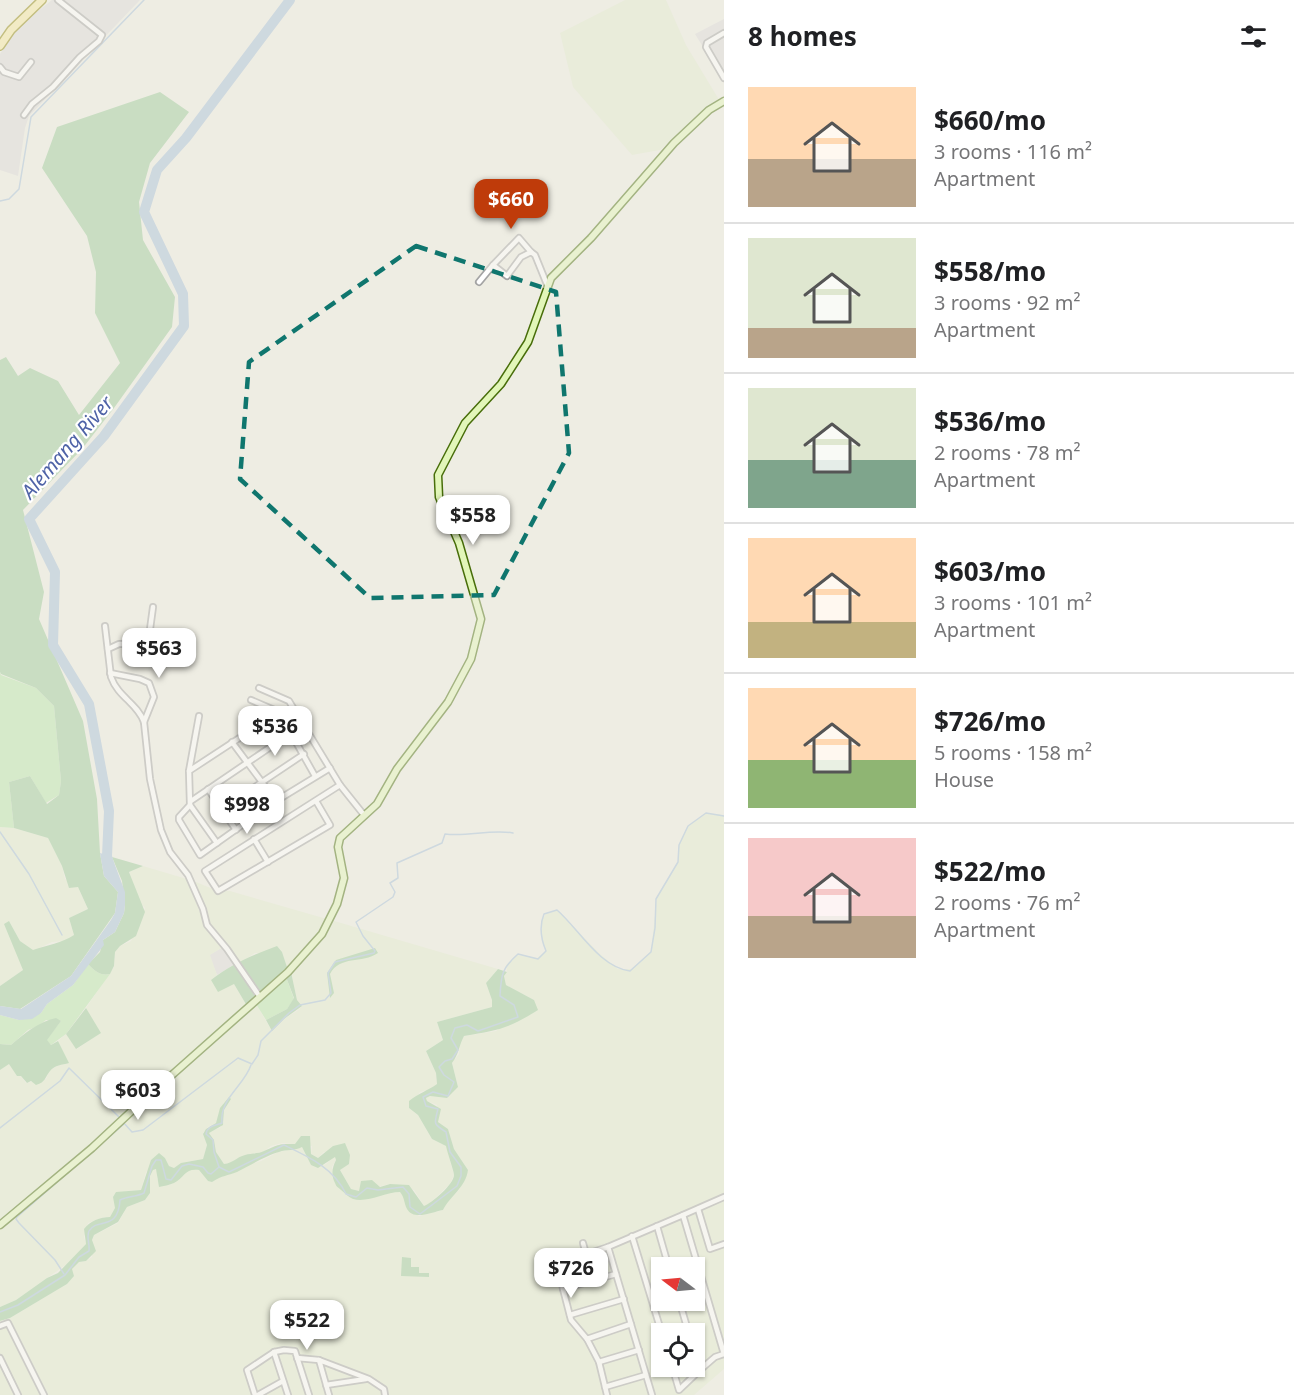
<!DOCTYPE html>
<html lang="en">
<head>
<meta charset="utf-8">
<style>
  :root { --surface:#fff; --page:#f6f6f6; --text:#202124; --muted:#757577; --line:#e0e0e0; --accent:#bf3b0a }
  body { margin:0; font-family:"Noto Sans",sans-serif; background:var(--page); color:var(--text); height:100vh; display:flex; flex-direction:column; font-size:22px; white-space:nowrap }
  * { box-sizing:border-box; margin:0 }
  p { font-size:20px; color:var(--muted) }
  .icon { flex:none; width:33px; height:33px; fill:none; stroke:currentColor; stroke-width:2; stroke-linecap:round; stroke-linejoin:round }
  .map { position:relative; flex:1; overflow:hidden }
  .sheet { display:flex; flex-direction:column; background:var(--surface); width:570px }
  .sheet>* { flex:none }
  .needle { width:39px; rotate:286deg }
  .controls { position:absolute; left:651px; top:1257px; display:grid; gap:12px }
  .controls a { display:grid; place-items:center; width:54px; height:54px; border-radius:0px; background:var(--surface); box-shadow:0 2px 4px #0004; font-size:30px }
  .price { position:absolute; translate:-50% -51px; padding:0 14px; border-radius:12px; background:#fff; color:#222; font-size:20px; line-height:39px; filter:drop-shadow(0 2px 3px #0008) }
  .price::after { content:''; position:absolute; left:50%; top:36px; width:18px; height:14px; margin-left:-9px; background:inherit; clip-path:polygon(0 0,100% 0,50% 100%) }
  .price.current { background:var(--accent); color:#fff }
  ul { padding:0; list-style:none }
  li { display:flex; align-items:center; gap:18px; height:150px; padding:0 24px }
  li+li { border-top:2px solid var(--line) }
  li span { display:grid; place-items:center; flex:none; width:168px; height:120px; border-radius:0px; color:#555 }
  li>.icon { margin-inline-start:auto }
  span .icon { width:72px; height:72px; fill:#fffc; stroke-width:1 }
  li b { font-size:26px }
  h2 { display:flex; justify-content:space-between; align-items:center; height:72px; padding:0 24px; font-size:26px }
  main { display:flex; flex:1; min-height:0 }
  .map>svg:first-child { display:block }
  .residential { fill:#dbdada }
  .farmland { fill:#e2eccf; fill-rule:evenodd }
  .grass { fill:#b8e6ab }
  .forest { fill:#9bcb9a }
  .water { fill:#a6c0d9 }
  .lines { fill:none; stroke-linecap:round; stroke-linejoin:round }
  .stream { stroke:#a6c0d9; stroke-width:1.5 }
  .river { stroke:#a6c0d9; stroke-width:10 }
  .street-casing { stroke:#a4a4a4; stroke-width:8 }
  .secondary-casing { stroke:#486e0a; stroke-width:9 }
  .primary-casing { stroke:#8e8608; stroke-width:10 }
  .street { stroke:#fff; stroke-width:4.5 }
  .secondary { stroke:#e2f6b9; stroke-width:6 }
  .primary { stroke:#f7e99f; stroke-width:7 }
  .marked { fill:none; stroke:#0f766e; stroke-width:4.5; stroke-dasharray:12 8; stroke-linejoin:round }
  .labels { text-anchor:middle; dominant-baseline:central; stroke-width:4.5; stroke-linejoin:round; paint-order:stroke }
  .water-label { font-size:20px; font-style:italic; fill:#4f63a7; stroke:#fff }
</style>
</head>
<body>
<main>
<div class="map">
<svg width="724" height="1395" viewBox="0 0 724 1395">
  <rect width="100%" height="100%" fill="#eeede3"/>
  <g class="residential">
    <path d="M 52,0 L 140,0 L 29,116 L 25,128 L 18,176 L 0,170 L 0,54 L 19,26 Z"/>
    <path d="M 724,19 L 724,81 L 695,34 Z"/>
    <path d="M 223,947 L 235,964 L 217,975 L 209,955 Z"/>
  </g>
  <g class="farmland">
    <path d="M 625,0 L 666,0 L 686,45 L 721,103 L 697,115 L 660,150 L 632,155 L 573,87 L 560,33 Z"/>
    <path d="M 705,814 L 719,814 L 724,816 L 724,1369 L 694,1395 L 0,1395 L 0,1321 L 10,1318 L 67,1284 L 72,1269 L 79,1262 L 86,1261 L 92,1257 L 92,1240 L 94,1235 L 118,1223 L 127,1207 L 145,1200 L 150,1193 L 150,1176 L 153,1170 L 157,1169 L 157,1179 L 166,1185 L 172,1184 L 186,1171 L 192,1169 L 199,1170 L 208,1181 L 236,1172 L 248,1165 L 261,1161 L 278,1152 L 302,1147 L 311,1165 L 318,1167 L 326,1164 L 335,1156 L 336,1160 L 332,1167 L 341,1190 L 349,1197 L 354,1199 L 369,1198 L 392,1192 L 400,1192 L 405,1198 L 406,1208 L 419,1216 L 443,1210 L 448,1201 L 459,1190 L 468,1170 L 454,1149 L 448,1129 L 438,1122 L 437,1105 L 427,1101 L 426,1098 L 430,1096 L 447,1098 L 458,1087 L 452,1063 L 459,1054 L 460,1043 L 464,1036 L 496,1031 L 534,1000 L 506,985 L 504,976 L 507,972 L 506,965 L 517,955 L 537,958 L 546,951 L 542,942 L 542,920 L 546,914 L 557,910 L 600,954 L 618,969 L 632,969 L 651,951 L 657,897 L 678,862 L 679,845 L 688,826 ZM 662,1268 L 694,1268 L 694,1300 L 662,1300 ZM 662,1334 L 694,1334 L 694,1366 L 662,1366 Z"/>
    <path d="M 0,827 L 14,828 L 48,838 L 62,866 L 65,879 L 78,887 L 88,909 L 69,918 L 74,935 L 65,941 L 52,942 L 33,951 L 20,941 L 9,921 L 23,970 L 0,986 Z"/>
    <path d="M 143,866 L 187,879 L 204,923 L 223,947 L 210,955 L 217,975 L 211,980 L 234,984 L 247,1006 L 146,1093 L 100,1137 L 0,1222 L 0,1070 L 9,1063 L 17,1075 L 21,1076 L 26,1083 L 46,1079 L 49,1071 L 57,1066 L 68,1063 L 58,1041 L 66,1034 L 77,1049 L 100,1033 L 86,1008 L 114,967 L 115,952 L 120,946 L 131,941 L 145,908 L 141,904 L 129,872 Z"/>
    <path d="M 191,880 L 218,891 L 230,891 L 327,919 L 319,933 L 300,953 L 288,970 L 282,953 L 255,953 L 240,963 L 208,921 L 205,913 L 208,911 Z"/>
    <path d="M 331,920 L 498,969 L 486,983 L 492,1000 L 492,1007 L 437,1022 L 443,1040 L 426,1051 L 436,1073 L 437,1084 L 430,1089 L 420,1092 L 409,1108 L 418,1115 L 432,1139 L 446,1146 L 454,1175 L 450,1184 L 429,1204 L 424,1206 L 414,1190 L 390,1184 L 359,1191 L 351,1189 L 340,1170 L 349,1163 L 324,1152 L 318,1158 L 311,1154 L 312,1146 L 282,1143 L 271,1146 L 263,1152 L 245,1155 L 232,1163 L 224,1164 L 216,1152 L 214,1140 L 209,1133 L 210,1131 L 220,1128 L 224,1122 L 224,1110 L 227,1105 L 224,1102 L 216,1123 L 208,1127 L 203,1133 L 207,1145 L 203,1159 L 186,1162 L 174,1168 L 169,1166 L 165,1158 L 146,1172 L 141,1190 L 126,1191 L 110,1217 L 104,1217 L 88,1223 L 84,1237 L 86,1244 L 67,1264 L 16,1300 L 0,1307 L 0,1229 L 256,1004 L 272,1031 L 284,1019 L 297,1011 L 302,1006 L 297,1000 L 291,972 Z"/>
  </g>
  <g class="grass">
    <path d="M 0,672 L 1,675 L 36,688 L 54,706 L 61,781 L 59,795 L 46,803 L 30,776 L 9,782 L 14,828 L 0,827 Z"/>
    <path d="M 88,964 C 95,971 100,976 110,974 L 66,1034 L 51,1045 L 46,1040 L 61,1021 L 46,1020 L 38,1026 L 28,1030 L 11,1045 L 0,1044 L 0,1015 L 19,1020 L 41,1013 L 47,1004 L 73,985 Z"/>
    <path d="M 286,977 L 294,999 L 287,1009 L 266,1020 L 256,1004 Z"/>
  </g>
  <g class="forest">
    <path d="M 160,92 L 189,112 L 150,163 L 139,202 L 143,240 L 175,297 L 172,327 L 114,408 L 82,449 L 23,510 L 44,592 L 39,619 L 83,721 L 97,799 L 100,853 L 104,876 L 118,892 L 115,913 L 71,976 L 20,1009 L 0,1006 L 0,986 L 23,970 L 4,924 L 9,921 L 20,941 L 33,950 C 47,945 62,943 74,935 L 69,918 L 88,909 L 78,887 L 69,888 L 62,866 L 48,838 L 14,828 L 9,782 L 30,776 L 47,804 L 59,795 L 61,781 L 54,706 L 36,688 L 1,674 L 0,672 L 0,360 L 6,357 L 18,376 L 30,368 L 58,381 L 79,415 L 120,363 L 95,313 L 96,272 L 87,236 L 42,168 L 57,127 Z"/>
    <path d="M 112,857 L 143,866 L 129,872 L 145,912 L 136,936 L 120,946 L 115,952 L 114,966 L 110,974 C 100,976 95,971 88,964 L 100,952 L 103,940 L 115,932 L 124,913 L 125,905 L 122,881 Z"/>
    <path d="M 277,946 L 282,952 L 288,970 L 247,1006 L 234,984 L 218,992 L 211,980 C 231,964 253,955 277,946 Z"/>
    <path d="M 375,948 L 378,953 C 362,964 340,955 330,974 L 334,993 L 330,998 L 327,973 L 336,960 Z"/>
    <path d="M 498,969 L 507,972 L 504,976 L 506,985 L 534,1000 L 538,1010 C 508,1029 498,1030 464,1036 C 459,1045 459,1054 452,1063 L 458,1087 L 447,1098 L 430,1096 L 426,1098 L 427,1101 L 441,1109 L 438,1122 L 448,1129 L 454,1149 L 468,1170 C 466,1187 450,1196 443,1210 C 432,1212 414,1221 407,1209 C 404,1204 405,1198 400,1192 C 385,1192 368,1203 353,1199 C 348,1197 345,1193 341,1190 C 337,1186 337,1188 335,1183 C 331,1175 332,1168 336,1160 L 335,1157 L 318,1168 L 311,1165 L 302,1147 C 295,1151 287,1149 279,1152 C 267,1155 249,1166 237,1172 C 227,1176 223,1175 212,1182 L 208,1181 L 199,1170 C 185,1168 185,1177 174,1183 C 170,1185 163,1186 159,1187 L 156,1169 L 153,1170 L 150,1176 L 150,1193 L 145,1200 L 127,1207 L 118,1222 L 94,1235 L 92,1240 L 96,1251 L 86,1261 L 79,1262 L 72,1269 L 74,1276 L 67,1284 L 10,1318 L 0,1321 L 0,1307 L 16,1300 L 47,1278 L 58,1273 L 86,1244 L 84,1229 C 90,1221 100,1217 110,1217 L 115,1208 L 113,1197 L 116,1192 L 141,1190 L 151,1160 L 159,1153 L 165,1158 L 169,1166 L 174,1168 L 181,1163 L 203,1159 L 207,1145 L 203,1134 L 206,1129 L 216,1123 L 220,1108 L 229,1097 L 231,1099 L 224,1110 L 223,1125 L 209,1133 L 214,1140 L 216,1152 L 224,1164 C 233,1163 237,1157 245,1155 C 251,1153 258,1154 264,1151 C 280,1144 278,1144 295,1144 L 301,1136 L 310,1136 L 311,1154 L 318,1158 L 333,1146 L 345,1143 L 350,1155 L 349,1164 L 340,1170 L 351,1189 L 359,1191 L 361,1181 L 372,1180 L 380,1187 L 390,1184 L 409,1185 L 424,1206 C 432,1203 454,1184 454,1175 C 454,1171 447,1152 446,1146 L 432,1139 L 418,1115 L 409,1108 L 409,1101 C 419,1093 427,1091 437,1084 L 436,1073 L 426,1051 L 443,1040 L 437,1022 L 492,1007 L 492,1000 L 486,983 Z"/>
    <path d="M 291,972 L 297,1000 L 302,1006 L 284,1019 L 272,1031 L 266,1020 L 287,1009 L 294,998 L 286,977 Z"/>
    <path d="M 86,1008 L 101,1033 L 76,1049 L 66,1034 Z"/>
    <path d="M 56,1018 L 61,1021 L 47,1040 L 51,1045 L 58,1041 L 69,1063 C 62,1065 55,1065 50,1071 C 45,1077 46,1082 36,1085 L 31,1081 L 27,1083 L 21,1076 L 17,1076 L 9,1064 L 0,1070 L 0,1044 L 11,1045 C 25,1033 38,1022 56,1018 Z"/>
    <path d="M 402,1257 L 411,1258 L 411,1267 L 419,1267 L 419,1273 L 429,1273 L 429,1277 L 401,1276 Z"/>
  </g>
  <path class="water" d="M 100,853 L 112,857 L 125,892 L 125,905 L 124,913 L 115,932 L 103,940 L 104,945 L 73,985 L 47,1004 L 41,1013 L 32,1019 L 19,1020 L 0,1015 L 0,1006 L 21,1009 L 71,976 L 111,920 L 115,913 L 118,892 L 104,876 Z"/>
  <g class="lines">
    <g class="stream">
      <path d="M 0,201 L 9,199 L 19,189 L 31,117 L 144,0"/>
      <path d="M 0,832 L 29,874 L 62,935"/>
      <path d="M 123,1122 L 132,1132 L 143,1130 L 238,1058 L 252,1064 L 258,1055 L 261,1041 L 289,1013 L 300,1005 L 325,1000 L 331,993 L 328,973 L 335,962 L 374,953 L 375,951 L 363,936 L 356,922 L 393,897 L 395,892 L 390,883 L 398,878 L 397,863 L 442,843 L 445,834 C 467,837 491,829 513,833"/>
      <path d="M 0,1128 L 60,1081 L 69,1068 L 119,1117"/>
      <path d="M 219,1167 L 214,1152 L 213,1140 L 206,1134 C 208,1125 215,1126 222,1123 C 219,1099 244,1086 251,1065"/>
      <path d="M 64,1274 L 55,1260 L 19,1223 L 16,1219 L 17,1217 L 124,1124"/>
      <path d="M 0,1312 L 18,1305 L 65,1275 L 79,1257 L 89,1251 C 90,1244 86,1237 89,1231 C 97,1217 118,1232 120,1200 C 128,1196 136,1197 144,1193 L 152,1166 L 156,1160 L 161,1160 L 166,1179 L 171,1180 L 182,1166 L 189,1164 L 203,1167 L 208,1173 L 211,1174 L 219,1167 L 229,1172 L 284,1145 C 309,1157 334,1168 346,1194 L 356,1197 L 367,1188 L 378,1190 L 403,1187 L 409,1194 L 410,1207 L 420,1214 L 457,1186 L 461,1176 L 461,1167 L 450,1152 L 446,1132 C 433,1124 434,1124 438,1109 L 426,1106 L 423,1097 L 433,1092 L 448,1096 L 454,1082 L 444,1075 L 439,1067 L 445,1061 L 452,1059 L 458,1050 L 451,1038 L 455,1028 L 467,1025 L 478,1031 L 518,1017 L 514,1005 L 500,996 C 501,975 502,968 518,954 L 538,959 L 546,951 C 541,939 539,926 544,914 L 557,910 C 579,929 599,967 630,971 L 651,952 L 655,928 L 656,899 L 678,862 L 679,845 L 688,826 L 706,813 L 724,816"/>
    </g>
    <path class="river" d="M 110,869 L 107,856 L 109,811 L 89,704 L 53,645 L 55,572 L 29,519 L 104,436 L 184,326 L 183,294 L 144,212 L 157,170 L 186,138 L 290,0"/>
    <defs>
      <g id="street">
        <path d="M 724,33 L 707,43 L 706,47 L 724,78"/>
        <path d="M 0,67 L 4,72 L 19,77 L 31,62"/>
        <path d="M 24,115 L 32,104 L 53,87 L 80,57 L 99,41 L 102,35 L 58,0"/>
        <path d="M 493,265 L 519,238 L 531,252"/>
        <path d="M 479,282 L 493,265 L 507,276 L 521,257 L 531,252 L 535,255 L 548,287"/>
        <path d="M 105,626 L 111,677 C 118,697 137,703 144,722 L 150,779 L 161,830 L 170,852 L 188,875 L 203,909 L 207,925 L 227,949 L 260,997"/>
        <path d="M 108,649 L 119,644 L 148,644 L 153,607"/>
        <path d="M 110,673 L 140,679 L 149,683 L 154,697 L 144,722"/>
        <path d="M 259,688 L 289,701 L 340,785 L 364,815"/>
        <path d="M 251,700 L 279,712 L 315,776"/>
        <path d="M 279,712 L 189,771 L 190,805 L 179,817 L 179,820 L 200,855 L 276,801 L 330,768"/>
        <path d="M 232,742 L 276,801"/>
        <path d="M 189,771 L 199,716"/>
        <path d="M 208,789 L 236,830"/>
        <path d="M 191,801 L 291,733"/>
        <path d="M 316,801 L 330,825 L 218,891 L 205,871 L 340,785"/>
        <path d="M 190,805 L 217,843"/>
        <path d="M 222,809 L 304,754"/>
        <path d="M 254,839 L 268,862"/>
        <path d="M 698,1209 L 710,1249 L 724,1244"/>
        <path d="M 683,1215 L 724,1197"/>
        <path d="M 657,1226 L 669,1268"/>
        <path d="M 632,1236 L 662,1334"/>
        <path d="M 583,1243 L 586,1254"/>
        <path d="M 608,1247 L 652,1395"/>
        <path d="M 616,1274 L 563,1289 L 558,1264 L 608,1247 L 683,1215 L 724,1354"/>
        <path d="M 563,1289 L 571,1320 L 587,1339 L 599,1362 L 607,1395"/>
        <path d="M 679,1300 L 689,1334"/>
        <path d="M 570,1315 L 624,1299"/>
        <path d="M 0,1326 L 8,1323 L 44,1395"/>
        <path d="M 587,1339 L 631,1324"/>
        <path d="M 274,1352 L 284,1350 L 295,1351 L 309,1395"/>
        <path d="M 694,1352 L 700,1370 L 715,1357 L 724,1354"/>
        <path d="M 0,1358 L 18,1395"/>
        <path d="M 297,1358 L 319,1360"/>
        <path d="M 599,1362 L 639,1350"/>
        <path d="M 672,1366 L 679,1390 L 700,1370"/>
        <path d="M 326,1385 L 366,1379"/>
        <path d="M 605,1387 L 646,1375"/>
        <path d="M 255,1395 L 247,1370 L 274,1352 L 288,1395"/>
        <path d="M 258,1395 L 283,1381"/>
        <path d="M 329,1395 L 319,1360 L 369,1379 L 384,1389 L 385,1395"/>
      </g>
      <path id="secondary" d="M 0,1225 L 92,1148 L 137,1106 L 288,972 L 322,934 L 337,904 L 344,878 L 338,847 L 340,838 L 377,804 L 397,769 L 448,702 L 471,659 L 481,619 L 459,543 L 439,497 L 438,475 L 465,423 L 501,384 L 528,342 L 551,278 L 591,238 L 674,143 L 709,110 L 724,101"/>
      <path id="primary" d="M 0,46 L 11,30 L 42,0"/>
    </defs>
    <use href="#street" class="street-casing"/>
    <use href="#secondary" class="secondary-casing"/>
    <use href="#primary" class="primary-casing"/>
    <use href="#street" class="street"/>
    <use href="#secondary" class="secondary"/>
    <use href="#primary" class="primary"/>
  </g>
  <path d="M0 0H724V1395H0ZM 416,246 L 556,292 L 569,453 L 494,595 L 370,598 L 240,479 L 249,362 Z" fill="#eeede3" fill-opacity=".55" fill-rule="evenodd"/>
  <path class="marked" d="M 416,246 L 556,292 L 569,453 L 494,595 L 370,598 L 240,479 L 249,362 Z"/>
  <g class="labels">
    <g class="water-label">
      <text transform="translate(67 447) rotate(-49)">Alemang River</text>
    </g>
  </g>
</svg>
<div class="controls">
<a><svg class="needle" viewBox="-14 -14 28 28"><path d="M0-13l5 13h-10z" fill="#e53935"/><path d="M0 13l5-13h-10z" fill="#757577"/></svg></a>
<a><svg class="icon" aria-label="locate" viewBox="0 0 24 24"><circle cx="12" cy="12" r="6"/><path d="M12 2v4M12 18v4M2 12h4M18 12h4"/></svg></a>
</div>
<b class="price current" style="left:511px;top:230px">$660</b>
<b class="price" style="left:473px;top:546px">$558</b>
<b class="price" style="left:159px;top:679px">$563</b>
<b class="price" style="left:275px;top:757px">$536</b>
<b class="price" style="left:247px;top:835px">$998</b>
<b class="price" style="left:138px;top:1121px">$603</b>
<b class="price" style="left:571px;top:1299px">$726</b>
<b class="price" style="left:307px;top:1351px">$522</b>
</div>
<section class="sheet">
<h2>8 homes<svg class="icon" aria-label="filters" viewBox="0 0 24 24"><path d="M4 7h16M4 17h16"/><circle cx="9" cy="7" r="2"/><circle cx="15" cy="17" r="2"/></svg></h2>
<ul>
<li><span style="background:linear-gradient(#ffd9b3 60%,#b9a48a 0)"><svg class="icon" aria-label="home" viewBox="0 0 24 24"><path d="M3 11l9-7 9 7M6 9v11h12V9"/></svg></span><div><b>$660/mo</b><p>3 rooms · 116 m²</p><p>Apartment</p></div></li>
<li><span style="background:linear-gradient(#dfe7d0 75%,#b9a48a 0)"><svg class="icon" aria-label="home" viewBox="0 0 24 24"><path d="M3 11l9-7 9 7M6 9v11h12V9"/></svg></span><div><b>$558/mo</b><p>3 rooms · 92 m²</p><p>Apartment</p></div></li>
<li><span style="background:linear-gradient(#dfe7d0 60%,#7fa58c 0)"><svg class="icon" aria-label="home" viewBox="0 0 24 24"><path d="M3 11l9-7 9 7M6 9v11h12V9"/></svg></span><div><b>$536/mo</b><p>2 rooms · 78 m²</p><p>Apartment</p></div></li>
<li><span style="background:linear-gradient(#ffd9b3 70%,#c2b280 0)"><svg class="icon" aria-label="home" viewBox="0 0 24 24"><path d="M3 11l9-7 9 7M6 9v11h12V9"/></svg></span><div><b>$603/mo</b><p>3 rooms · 101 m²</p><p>Apartment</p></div></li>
<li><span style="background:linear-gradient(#ffd9b3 60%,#8fb573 0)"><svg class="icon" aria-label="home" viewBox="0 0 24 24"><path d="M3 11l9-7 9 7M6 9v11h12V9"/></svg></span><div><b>$726/mo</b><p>5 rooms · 158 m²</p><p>House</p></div></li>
<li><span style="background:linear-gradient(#f6c9c9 65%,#b9a48a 0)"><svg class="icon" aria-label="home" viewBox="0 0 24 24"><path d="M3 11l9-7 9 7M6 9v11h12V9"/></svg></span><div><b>$522/mo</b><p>2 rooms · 76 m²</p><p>Apartment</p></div></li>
</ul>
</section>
</main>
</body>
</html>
